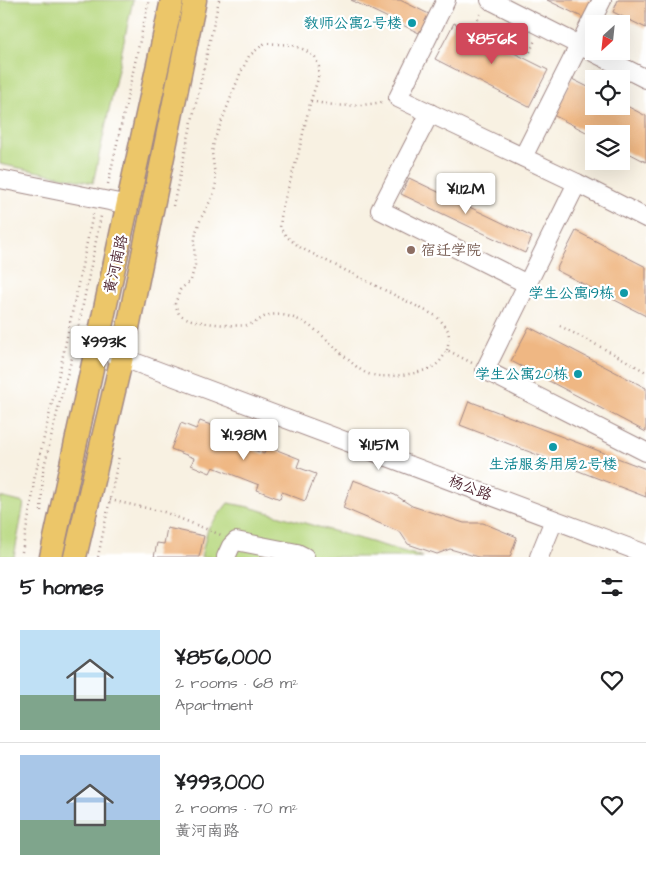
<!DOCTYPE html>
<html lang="en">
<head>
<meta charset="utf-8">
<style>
  :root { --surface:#fff; --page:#f6f6f6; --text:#202124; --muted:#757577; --line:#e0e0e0; --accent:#d1495b }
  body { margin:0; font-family:"Architects Daughter","LXGW WenKai TC",sans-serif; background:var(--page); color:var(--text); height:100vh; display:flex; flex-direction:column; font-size:19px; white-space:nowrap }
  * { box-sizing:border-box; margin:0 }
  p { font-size:16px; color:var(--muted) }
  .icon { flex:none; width:28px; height:28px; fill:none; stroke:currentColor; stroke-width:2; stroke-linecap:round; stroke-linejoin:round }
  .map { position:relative; height:557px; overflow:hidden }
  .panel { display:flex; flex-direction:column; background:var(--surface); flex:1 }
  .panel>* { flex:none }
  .needle { width:32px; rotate:207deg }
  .buttons { position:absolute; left:585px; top:15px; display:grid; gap:10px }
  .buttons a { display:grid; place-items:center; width:45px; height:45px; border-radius:0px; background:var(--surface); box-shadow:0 5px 20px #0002; font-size:25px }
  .price { position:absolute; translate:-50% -42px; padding:0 11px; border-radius:5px; background:#fff; color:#222; font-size:16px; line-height:32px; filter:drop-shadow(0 1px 2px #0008) }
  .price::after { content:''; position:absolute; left:50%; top:30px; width:15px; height:11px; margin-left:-8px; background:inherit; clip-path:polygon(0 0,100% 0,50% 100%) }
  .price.selected { background:var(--accent); color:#fff }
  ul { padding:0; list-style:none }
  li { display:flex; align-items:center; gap:15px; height:125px; padding:0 20px }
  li+li { border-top:1px solid var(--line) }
  li span { display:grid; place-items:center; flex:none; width:140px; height:100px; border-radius:0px; color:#555 }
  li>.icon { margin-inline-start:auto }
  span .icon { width:60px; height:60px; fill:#fffc; stroke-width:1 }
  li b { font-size:21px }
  h2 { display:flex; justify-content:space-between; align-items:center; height:60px; padding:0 20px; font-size:21px }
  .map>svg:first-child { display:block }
  .green { fill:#b7d87f; stroke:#807c55 }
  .building { fill:#efb783 }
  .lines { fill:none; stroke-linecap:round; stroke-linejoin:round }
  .minor-casing { stroke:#a18886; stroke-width:20 }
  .major-casing { stroke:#a18886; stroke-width:25 }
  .path { stroke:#a18886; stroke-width:2.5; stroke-dasharray:1 4; stroke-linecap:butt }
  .minor { stroke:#fff; stroke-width:18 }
  .major { stroke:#ecc669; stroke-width:22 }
  .culture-dot { fill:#0f9aa8; stroke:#fff; stroke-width:2 }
  .education-dot { fill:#8d6e63; stroke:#fff; stroke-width:2 }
  .labels { text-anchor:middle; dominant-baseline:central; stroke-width:4.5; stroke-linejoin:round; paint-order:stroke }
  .culture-label { font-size:15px; fill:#0d838f; stroke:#fff; text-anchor:end }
  .education-label { font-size:15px; fill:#785e54; stroke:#fff; text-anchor:start }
  .street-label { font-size:15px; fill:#4a1f2b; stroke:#fff }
</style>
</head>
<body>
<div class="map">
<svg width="646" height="557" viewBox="0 0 646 557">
  <rect width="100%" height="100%" fill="#fff"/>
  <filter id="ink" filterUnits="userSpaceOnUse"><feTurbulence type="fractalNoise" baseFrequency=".02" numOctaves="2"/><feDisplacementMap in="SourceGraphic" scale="10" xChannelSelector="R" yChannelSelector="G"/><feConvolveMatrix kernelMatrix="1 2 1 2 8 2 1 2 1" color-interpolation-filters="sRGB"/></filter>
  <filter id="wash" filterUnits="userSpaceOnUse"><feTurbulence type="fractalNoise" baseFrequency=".0096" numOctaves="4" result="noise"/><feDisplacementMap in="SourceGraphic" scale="20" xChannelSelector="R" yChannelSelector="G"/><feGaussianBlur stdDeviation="1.12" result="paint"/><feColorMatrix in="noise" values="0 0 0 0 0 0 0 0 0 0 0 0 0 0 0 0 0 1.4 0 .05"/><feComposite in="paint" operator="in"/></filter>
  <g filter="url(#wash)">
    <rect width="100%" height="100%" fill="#f8f1e2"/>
    <g class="green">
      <path d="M 0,0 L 133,0 L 93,183 L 0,164 Z"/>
      <path d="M 0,497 L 24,503 L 14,557 L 0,557 Z"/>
      <path d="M 228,503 L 249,507 L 423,557 L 201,557 L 208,528 Z"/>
    </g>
    <g id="blocks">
      <g class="building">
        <path d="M 351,0 L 400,0 L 429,14 L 419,33 Z"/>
        <path d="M 547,0 L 593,0 L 584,18 Z"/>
        <path d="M 618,0 L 646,0 L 646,28 L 613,12 Z"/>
        <path d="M 454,23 L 548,70 L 529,107 L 435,59 Z"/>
        <path d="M 572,79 L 594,90 L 594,106 L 621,106 L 621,103 L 646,116 L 646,162 L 621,149 L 621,134 L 594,134 L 594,136 L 553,115 Z"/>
        <path d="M 409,178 L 532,237 L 525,253 L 401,194 Z"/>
        <path d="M 576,231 L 646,267 L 646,316 L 556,270 Z"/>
        <path d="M 529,327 L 646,388 L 646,432 L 511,361 Z"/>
        <path d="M 469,401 L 646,469 L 646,497 L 460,425 Z"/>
        <path d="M 200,421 L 232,433 L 229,440 L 264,454 L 267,446 L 300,459 L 297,467 L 316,474 L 305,501 L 282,492 L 280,499 L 257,490 L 259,485 L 213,467 L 210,473 L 191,465 L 194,458 L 171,449 L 181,423 L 196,429 Z"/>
        <path d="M 353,480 L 395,495 L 412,506 L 464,523 L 483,523 L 517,537 L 510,557 L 478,557 L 450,549 L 437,554 L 408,544 L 400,532 L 343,508 Z"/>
        <path d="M 167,528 L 204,536 L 199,557 L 154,557 L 157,543 L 164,544 Z"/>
      </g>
    </g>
  </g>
  <g filter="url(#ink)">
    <use href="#blocks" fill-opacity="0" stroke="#a18886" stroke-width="1"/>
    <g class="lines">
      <defs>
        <g id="minor">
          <path d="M 446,0 L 398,98 L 577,183 L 646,218"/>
          <path d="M 490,0 L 646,79"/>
          <path d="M 430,113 L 380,210 L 527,284"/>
          <path d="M 523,157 L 602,0"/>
          <path d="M 0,179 L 129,205"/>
          <path d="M 577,183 L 485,370 L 646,452"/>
          <path d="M 97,348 L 646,554"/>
          <path d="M 226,557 L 231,546 L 236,541 L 297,553 L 305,557"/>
          <path d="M 539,557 L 554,520"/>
        </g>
        <g id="major">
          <path d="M 51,557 L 172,0"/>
          <path d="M 75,557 L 122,357 L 195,0"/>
        </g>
      </defs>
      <use href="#minor" class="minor-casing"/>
      <use href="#major" class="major-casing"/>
      <g class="path">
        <path d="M 476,24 L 481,12"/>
        <path d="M 530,52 L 535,40"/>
        <path d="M 591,81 L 596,71"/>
        <path d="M 311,101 C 338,107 355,107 382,102"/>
        <path d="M 108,184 L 149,0"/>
        <path d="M 173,206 L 219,0"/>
        <path d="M 560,326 L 620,357 L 646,372"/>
        <path d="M 447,350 C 451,331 449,329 436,316 L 301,248 L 287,237 L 280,228 L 282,208 L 298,155 L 310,103 L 318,79 L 319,67 L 315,57 L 305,50 L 292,45 L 265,43 L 249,56 L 240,74 L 214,141 L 212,153 L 216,183 L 213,196 L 201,218 L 196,232 L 194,246 L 195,265 L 191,280 L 180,290 L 175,304 L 179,314 C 182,316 186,318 189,319 C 199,323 237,327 247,325 C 262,322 262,312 282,315 C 311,319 330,344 351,362 C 357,367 364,374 373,375 C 385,378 403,375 415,373 C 433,368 438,367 447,350 L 472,363"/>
        <path d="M 110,500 L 164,512 L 221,535"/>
        <path d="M 41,511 L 43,471 L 60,401 L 73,354 L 101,216"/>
        <path d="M 21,557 L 32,500 L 34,480 L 61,365 L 93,214"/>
        <path d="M 98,557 L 119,456"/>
      </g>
      <use href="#minor" class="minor"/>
      <use href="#major" class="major"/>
    </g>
  </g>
  <g class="culture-dot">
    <circle cx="412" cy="23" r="5"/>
    <circle cx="624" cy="293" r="5"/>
    <circle cx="578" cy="374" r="5"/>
    <circle cx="553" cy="447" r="5"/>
  </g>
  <circle class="education-dot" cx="411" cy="250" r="5"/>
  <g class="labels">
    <g class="culture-label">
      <text x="402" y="23">教师公寓2号楼</text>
      <text x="614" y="293">学生公寓19栋</text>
      <text x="568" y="374">学生公寓20栋</text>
      <text x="553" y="464" text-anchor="middle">生活服务用房2号楼</text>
    </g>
    <g class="education-label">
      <text x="421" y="250">宿迁学院</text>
    </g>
    <g class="street-label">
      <text transform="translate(116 264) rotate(-77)">黄河南路</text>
      <text transform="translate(470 488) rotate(21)">杨公路</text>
    </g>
  </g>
</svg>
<div class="buttons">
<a><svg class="needle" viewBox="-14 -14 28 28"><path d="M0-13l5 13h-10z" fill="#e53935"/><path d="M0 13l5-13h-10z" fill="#757577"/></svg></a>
<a><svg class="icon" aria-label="locate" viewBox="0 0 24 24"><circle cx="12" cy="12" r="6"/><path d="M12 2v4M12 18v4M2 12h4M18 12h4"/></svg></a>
<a><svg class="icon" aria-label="layers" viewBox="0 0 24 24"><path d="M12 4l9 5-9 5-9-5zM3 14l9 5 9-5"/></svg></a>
</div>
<b class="price selected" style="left:492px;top:65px">¥856K</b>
<b class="price" style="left:466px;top:215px">¥1.12M</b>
<b class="price" style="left:104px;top:368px">¥993K</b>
<b class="price" style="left:244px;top:461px">¥1.98M</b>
<b class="price" style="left:379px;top:471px">¥1.15M</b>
</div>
<section class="panel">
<h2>5 homes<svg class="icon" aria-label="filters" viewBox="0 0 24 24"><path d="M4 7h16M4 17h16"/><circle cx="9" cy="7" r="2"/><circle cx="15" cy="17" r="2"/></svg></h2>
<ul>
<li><span style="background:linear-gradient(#bfe0f5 65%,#7fa58c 0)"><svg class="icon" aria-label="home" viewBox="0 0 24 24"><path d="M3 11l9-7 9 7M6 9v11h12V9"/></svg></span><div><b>¥856,000</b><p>2 rooms · 68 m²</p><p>Apartment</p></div><svg class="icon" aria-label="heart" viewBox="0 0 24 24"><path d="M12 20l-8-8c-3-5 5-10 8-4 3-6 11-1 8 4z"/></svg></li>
<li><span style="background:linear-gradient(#a9c7e8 65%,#7fa58c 0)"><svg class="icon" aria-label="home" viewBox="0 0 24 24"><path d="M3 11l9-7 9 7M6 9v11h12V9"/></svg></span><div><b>¥993,000</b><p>2 rooms · 70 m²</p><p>黄河南路</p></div><svg class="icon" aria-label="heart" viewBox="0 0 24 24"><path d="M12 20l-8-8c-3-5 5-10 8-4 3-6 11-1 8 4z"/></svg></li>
</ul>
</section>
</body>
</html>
